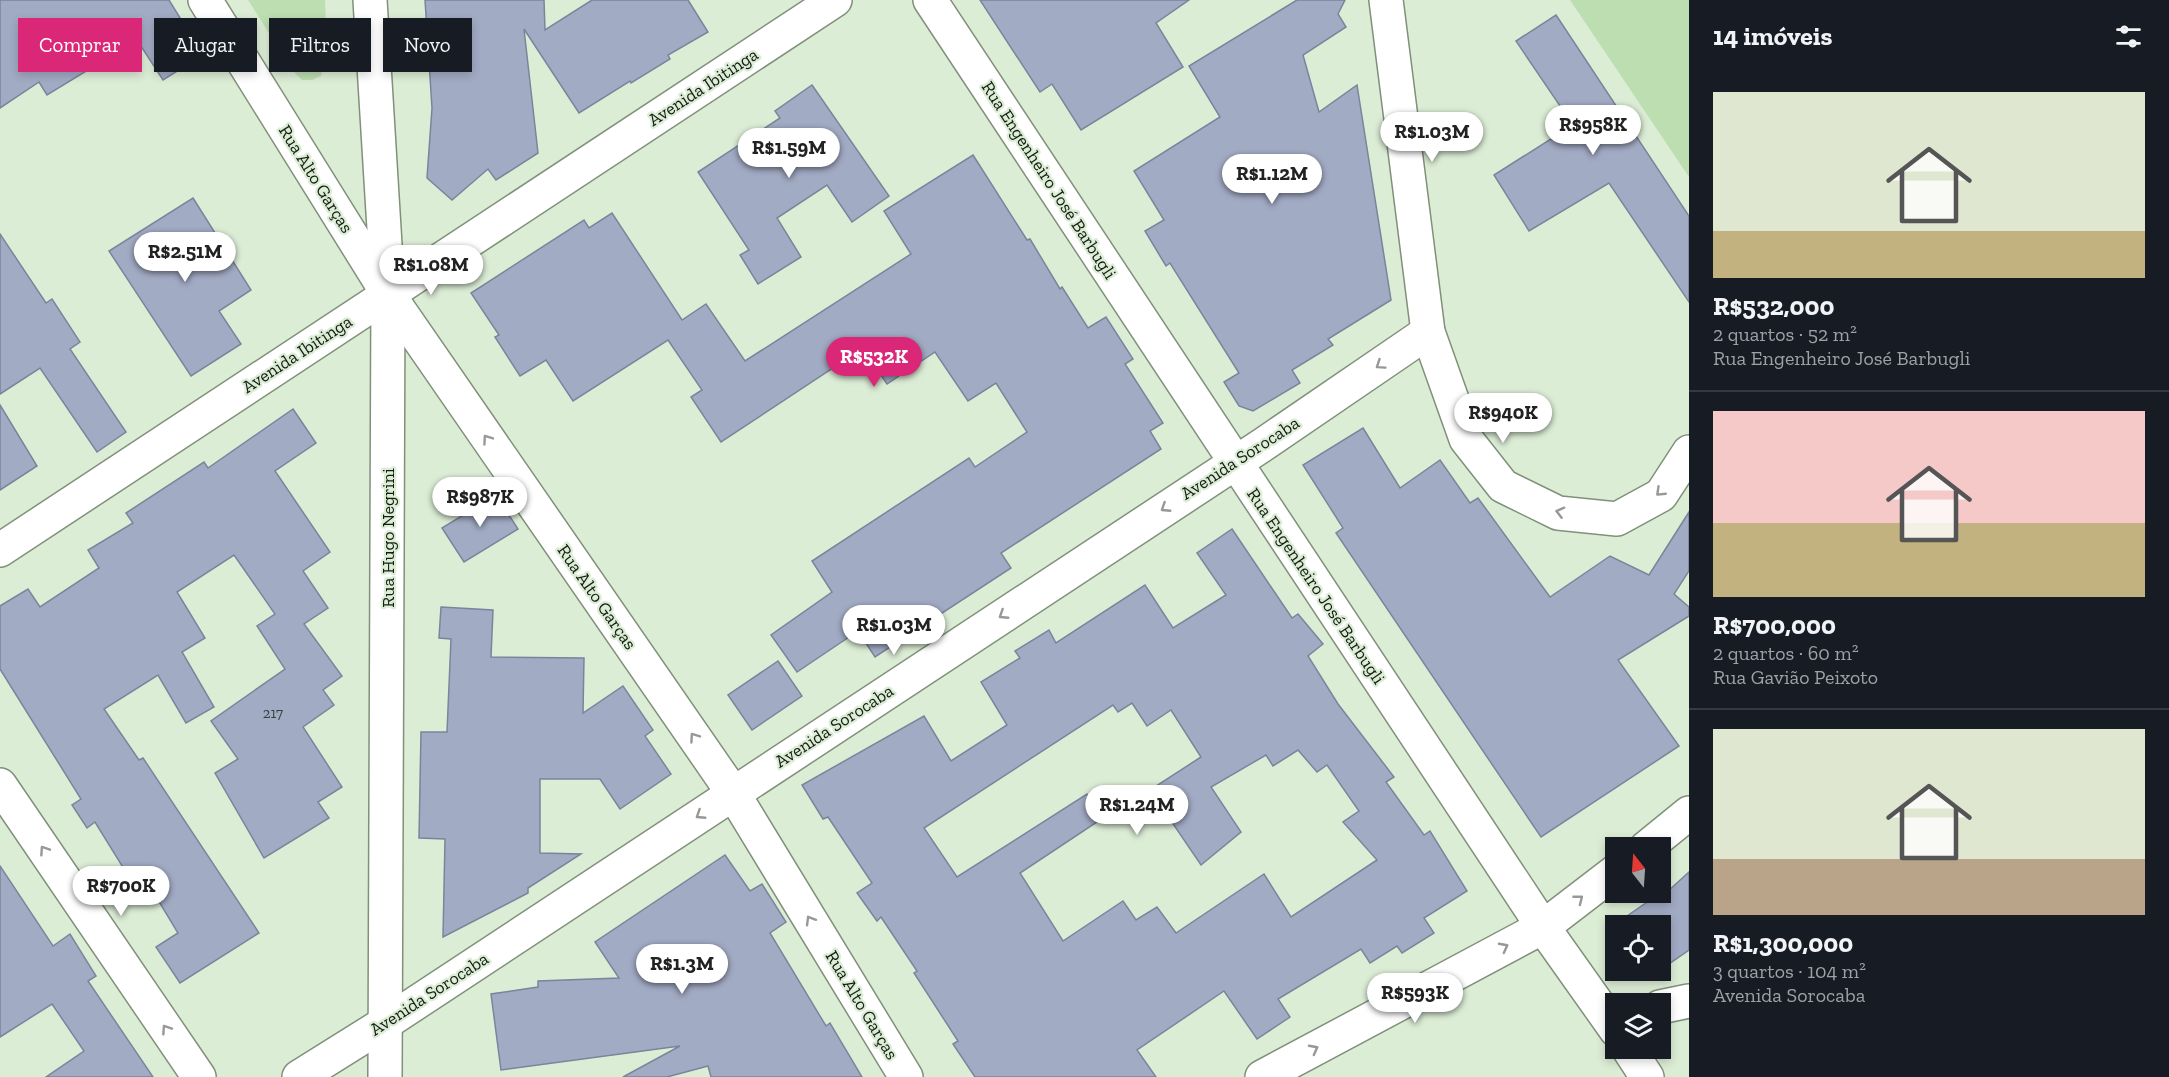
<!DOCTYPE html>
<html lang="pt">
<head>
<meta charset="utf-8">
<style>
  :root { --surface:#171b24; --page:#242831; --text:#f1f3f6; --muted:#9ea1a6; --line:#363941; --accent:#db2777 }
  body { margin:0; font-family:"Zilla Slab",serif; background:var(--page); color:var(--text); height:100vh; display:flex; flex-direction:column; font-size:22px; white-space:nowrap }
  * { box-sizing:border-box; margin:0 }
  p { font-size:20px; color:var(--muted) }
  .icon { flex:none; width:33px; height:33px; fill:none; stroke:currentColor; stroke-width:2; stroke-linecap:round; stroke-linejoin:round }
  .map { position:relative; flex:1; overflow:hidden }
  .side { display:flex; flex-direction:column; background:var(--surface); width:480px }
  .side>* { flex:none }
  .guide { position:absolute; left:18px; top:18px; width:570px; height:54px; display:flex; gap:12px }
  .needle { width:39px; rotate:343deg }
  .buttons { position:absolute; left:1605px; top:837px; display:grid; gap:12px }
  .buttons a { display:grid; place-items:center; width:66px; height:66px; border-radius:0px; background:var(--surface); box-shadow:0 3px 9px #0003; font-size:30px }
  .price { position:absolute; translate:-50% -51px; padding:0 14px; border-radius:21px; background:#fff; color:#222; font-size:20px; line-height:39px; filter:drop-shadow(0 2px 3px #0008) }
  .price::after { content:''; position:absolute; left:50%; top:36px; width:18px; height:14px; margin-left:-9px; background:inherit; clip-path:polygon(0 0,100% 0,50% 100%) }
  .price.current { background:var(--accent); color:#fff }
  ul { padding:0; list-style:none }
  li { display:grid; align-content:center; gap:12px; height:318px; padding:0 24px }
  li+li { border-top:2px solid var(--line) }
  li span { display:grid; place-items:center; height:186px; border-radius:0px; color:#555 }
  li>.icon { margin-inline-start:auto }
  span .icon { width:108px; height:108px; fill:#fffc; stroke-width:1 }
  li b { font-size:26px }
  h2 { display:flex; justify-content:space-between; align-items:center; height:72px; padding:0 24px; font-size:26px }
  .tag { padding:0 21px; border-radius:0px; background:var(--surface); box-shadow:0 3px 9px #0003; font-size:21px; line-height:54px }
  .tag.current { background:var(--accent); color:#fff }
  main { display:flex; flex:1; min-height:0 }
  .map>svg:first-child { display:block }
  .green { fill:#bcdeb0 }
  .building { fill:#a2abc4; stroke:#7b849b; stroke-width:1.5; fill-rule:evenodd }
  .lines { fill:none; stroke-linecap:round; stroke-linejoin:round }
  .minor-casing { stroke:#80907a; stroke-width:36 }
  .secondary-casing { stroke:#80907a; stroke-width:36 }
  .minor { stroke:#fff; stroke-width:33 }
  .secondary { stroke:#fff; stroke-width:33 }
  .oneway { stroke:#969995 }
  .labels { text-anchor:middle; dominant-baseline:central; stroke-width:4.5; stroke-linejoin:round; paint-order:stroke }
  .number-label { font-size:15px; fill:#38403f }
  .street-label { font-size:18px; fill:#151c13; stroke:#dcedd6 }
</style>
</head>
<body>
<main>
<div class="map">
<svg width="1689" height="1077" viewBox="0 0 1689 1077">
  <rect width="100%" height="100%" fill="#dcedd6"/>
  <g class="green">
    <path d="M 248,0 L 325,0 L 327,53 L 321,76 L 312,80 L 302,80 L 293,71 Z"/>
    <path d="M 1570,0 L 1689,0 L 1689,177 Z"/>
  </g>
  <g class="building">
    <path d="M 0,0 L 169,0 L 203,55 L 163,80 L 137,40 L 47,95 L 39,82 L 0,108 Z"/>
    <path d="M 425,0 L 544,0 L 545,30 L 592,0 L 688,0 L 708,32 L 668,55 L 670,59 L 631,83 L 630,81 L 579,113 L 524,29 L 538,153 L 496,180 L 488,169 L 452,200 L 427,178 L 432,108 Z"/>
    <path d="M 980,0 L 1189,0 L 1156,23 L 1183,67 L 1081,130 L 1052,84 L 1040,92 Z"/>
    <path d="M 1297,0 L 1345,0 L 1338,14 L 1346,27 L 1303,55 L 1319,112 L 1357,85 L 1391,300 L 1328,339 L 1333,345 L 1292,370 L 1300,383 L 1253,411 L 1239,406 L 1224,382 L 1239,373 L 1170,263 L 1166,266 L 1145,231 L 1164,220 L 1134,171 L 1220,117 L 1189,66 Z"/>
    <path d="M 1556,15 L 1689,216 L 1689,302 L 1609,183 L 1529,231 L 1494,175 L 1573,125 L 1516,41 Z"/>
    <path d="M 812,85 L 889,196 L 852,222 L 827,185 L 777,218 L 801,257 L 758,284 L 740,255 L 749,250 L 698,172 L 780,118 L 775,111 Z"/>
    <path d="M 973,155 L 1027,240 L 1030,239 L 1060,289 L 1062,287 L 1088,328 L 1106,317 L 1133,359 L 1125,364 L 1163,423 L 1150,431 L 1161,449 L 1001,553 L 1011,568 L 875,657 L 858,631 L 797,672 L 771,635 L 832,592 L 812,561 L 969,458 L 975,467 L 1027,432 L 996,383 L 968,401 L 935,352 L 887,384 L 863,348 L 721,442 L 691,397 L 702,390 L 668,340 L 573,401 L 546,360 L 520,376 L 495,337 L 499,335 L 471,293 L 584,220 L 589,228 L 612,213 L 682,320 L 706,304 L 745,361 L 911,254 L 884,211 Z"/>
    <path d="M 193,198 L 251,290 L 219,311 L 241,344 L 191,376 L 109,251 Z"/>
    <path d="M 0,234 L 46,303 L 52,299 L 80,342 L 70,349 L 126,432 L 97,452 L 40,368 L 0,394 Z"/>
    <path d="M 0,405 L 37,466 L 0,490 Z"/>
    <path d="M 293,409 L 316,443 L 275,471 L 330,552 L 303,571 L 328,608 L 304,624 L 342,676 L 323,690 L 334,705 L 303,727 L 342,787 L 318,802 L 329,818 L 264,858 L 215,773 L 238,759 L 211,721 L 285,669 L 257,626 L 275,614 L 234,555 L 177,592 L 205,638 L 182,652 L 214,707 L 186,723 L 158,675 L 104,709 L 139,760 L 143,758 L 259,933 L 180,983 L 156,947 L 178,933 L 143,875 L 132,882 L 95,822 L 87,828 L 72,805 L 81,799 L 0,669 L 0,606 L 28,589 L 40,607 L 99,568 L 88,550 L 133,523 L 126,513 L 204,462 L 208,468 Z"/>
    <path d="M 1363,428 L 1400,488 L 1440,460 L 1470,503 L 1478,498 L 1550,597 L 1610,556 L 1649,575 L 1689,512 L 1689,571 L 1674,594 L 1689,607 L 1689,616 L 1618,660 L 1679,746 L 1541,837 L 1336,533 L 1343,528 L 1303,465 Z"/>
    <path d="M 496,495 L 518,529 L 464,562 L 442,528 Z"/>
    <path d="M 1232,529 L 1292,618 L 1298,614 L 1323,644 L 1308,656 L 1338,704 L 1394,777 L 1386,782 L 1424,835 L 1430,831 L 1467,891 L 1424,918 L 1434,933 L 1402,953 L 1397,946 L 1370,963 L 1361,949 L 1278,999 L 1290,1017 L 1257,1039 L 1224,991 L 1137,1050 L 1156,1077 L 975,1077 L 953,1044 L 958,1041 L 914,973 L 917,971 L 881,917 L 877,921 L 857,893 L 872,883 L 828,817 L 823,819 L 802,785 L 924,716 L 951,761 L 1007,725 L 981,682 L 1020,658 L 1015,651 L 1049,630 L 1056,643 L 1145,585 L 1173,628 L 1226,595 L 1197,553 ZM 1132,703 L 1147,726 L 1171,710 L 1201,757 L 1150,790 L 1201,865 L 1241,832 L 1211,787 L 1266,755 L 1273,766 L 1298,750 L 1317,772 L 1327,765 L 1359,811 L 1343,822 L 1377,860 L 1291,917 L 1264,874 L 1176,933 L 1157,907 L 1136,920 L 1123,901 L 1063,941 L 1020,873 L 1103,818 L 1087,794 L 957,877 L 924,828 L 1113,705 L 1118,712 Z"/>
    <path d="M 441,607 L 493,610 L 491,657 L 584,658 L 583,713 L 623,686 L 653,730 L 645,736 L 671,774 L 620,809 L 600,779 L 540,779 L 540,853 L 581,854 L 528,888 L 528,893 L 443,937 L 445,839 L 419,838 L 421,732 L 447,732 L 451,639 L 439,638 Z"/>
    <path d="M 778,661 L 802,696 L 752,730 L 728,695 Z"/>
    <path d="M 725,855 L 750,891 L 762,884 L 786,922 L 770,933 L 826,1026 L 830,1023 L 862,1077 L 711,1077 L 708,1066 L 667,1077 L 623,1077 L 680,1046 L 501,1070 L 491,994 L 538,987 L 538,981 L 619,978 L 595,942 Z"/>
    <path d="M 0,866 L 53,946 L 70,934 L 96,976 L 88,981 L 153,1077 L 46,1077 L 84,1051 L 52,1004 L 0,1037 Z"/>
    <path d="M 1689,872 L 1689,950 L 1660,970 L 1660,926 L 1616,927 L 1614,925 L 1653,898 L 1656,902 Z"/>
  </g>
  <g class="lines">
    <defs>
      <g id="minor">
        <path d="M 205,0 L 388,294 L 733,793 L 906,1077"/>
        <path d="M 930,0 L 1543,927 L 1616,1030"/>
        <path d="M 1386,0 L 1428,332 L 1466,439 L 1503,486 L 1558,513 L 1617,519 L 1661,495 L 1689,452"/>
        <path d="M 0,550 L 835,0"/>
        <path d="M 0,785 L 199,1077"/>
        <path d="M 1646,848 L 1689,813"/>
        <path d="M 1660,1007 L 1689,1001"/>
        <path d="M 387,1022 L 1264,444 L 1428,332"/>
        <path d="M 1628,1048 L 1647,1077"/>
        <path d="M 1262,1077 L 1543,927 L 1616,871"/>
      </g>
      <g id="secondary">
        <path d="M 370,0 L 388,294 L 385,1077"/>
        <path d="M 299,1077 L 387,1022"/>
      </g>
    </defs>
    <use href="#minor" class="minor-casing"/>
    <use href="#secondary" class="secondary-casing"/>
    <use href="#minor" class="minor"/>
    <use href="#secondary" class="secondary"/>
  </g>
  <defs><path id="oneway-chevron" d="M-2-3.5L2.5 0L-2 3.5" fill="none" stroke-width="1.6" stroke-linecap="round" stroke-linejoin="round" transform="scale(1.5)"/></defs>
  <g class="oneway">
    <use href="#oneway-chevron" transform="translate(1380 365) rotate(146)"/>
    <use href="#oneway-chevron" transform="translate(487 439) rotate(-125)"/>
    <use href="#oneway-chevron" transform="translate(1660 492) rotate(136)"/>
    <use href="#oneway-chevron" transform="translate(1165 508) rotate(147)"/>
    <use href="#oneway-chevron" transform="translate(1560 512) rotate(-166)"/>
    <use href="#oneway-chevron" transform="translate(1003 615) rotate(147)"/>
    <use href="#oneway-chevron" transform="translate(694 737) rotate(-125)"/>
    <use href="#oneway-chevron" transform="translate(700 815) rotate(147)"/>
    <use href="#oneway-chevron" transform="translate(44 850) rotate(-124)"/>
    <use href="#oneway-chevron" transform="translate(1579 899) rotate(-38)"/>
    <use href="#oneway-chevron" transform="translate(810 920) rotate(-121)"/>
    <use href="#oneway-chevron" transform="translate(1504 947) rotate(-28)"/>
    <use href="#oneway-chevron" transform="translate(166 1029) rotate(-124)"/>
    <use href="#oneway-chevron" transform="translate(1314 1049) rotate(-28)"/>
  </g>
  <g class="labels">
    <g class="number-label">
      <text x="273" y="713">217</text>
    </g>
    <g class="street-label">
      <text transform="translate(703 87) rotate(-33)">Avenida Ibitinga</text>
      <text transform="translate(316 179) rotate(58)">Rua Alto Garças</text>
      <text transform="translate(1049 180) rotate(57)">Rua Engenheiro José Barbugli</text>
      <text transform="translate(297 354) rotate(-33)">Avenida Ibitinga</text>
      <text transform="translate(1240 458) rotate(-33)">Avenida Sorocaba</text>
      <text transform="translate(388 538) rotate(-90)">Rua Hugo Negrini</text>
      <text transform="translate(1316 586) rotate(56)">Rua Engenheiro José Barbugli</text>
      <text transform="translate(597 597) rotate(55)">Rua Alto Garças</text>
      <text transform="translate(834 726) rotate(-33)">Avenida Sorocaba</text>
      <text transform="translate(429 994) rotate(-33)">Avenida Sorocaba</text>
      <text transform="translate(862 1005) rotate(59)">Rua Alto Garças</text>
    </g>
  </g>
</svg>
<div class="buttons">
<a><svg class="needle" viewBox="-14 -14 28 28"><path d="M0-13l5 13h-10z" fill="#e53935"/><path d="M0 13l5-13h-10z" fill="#9ea1a6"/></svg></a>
<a><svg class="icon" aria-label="locate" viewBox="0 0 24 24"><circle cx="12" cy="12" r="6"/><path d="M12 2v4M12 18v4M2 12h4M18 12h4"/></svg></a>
<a><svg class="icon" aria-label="layers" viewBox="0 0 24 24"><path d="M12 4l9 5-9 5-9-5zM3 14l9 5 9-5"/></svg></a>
</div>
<b class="price" style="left:1593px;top:156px">R$958K</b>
<b class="price" style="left:1432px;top:163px">R$1.03M</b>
<b class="price" style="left:789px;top:179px">R$1.59M</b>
<b class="price" style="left:1272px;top:205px">R$1.12M</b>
<b class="price" style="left:185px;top:283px">R$2.51M</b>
<b class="price" style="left:431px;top:296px">R$1.08M</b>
<b class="price current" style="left:874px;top:388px">R$532K</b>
<b class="price" style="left:1503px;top:444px">R$940K</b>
<b class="price" style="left:480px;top:528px">R$987K</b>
<b class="price" style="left:894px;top:656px">R$1.03M</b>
<b class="price" style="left:1137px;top:836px">R$1.24M</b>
<b class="price" style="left:121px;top:917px">R$700K</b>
<b class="price" style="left:682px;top:995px">R$1.3M</b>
<b class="price" style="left:1415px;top:1024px">R$593K</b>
<div class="guide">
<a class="tag current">Comprar</a>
<a class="tag">Alugar</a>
<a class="tag">Filtros</a>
<a class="tag">Novo</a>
</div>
</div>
<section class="side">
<h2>14 imóveis<svg class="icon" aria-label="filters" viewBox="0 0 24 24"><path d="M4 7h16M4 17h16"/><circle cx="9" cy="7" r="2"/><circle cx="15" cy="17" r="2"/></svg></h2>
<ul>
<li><span style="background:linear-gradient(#dfe7d0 75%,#c2b280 0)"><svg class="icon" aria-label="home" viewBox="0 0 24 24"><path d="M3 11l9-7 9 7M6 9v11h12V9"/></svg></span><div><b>R$532,000</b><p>2 quartos · 52 m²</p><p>Rua Engenheiro José Barbugli</p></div></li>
<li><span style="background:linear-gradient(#f6c9c9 60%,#c2b280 0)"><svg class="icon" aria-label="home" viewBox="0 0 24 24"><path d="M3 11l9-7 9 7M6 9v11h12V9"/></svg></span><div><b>R$700,000</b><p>2 quartos · 60 m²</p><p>Rua Gavião Peixoto</p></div></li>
<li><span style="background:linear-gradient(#dfe7d0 70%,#b9a48a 0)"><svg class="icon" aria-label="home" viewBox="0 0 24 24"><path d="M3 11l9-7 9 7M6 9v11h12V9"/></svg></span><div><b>R$1,300,000</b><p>3 quartos · 104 m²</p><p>Avenida Sorocaba</p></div></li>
</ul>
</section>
</main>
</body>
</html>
